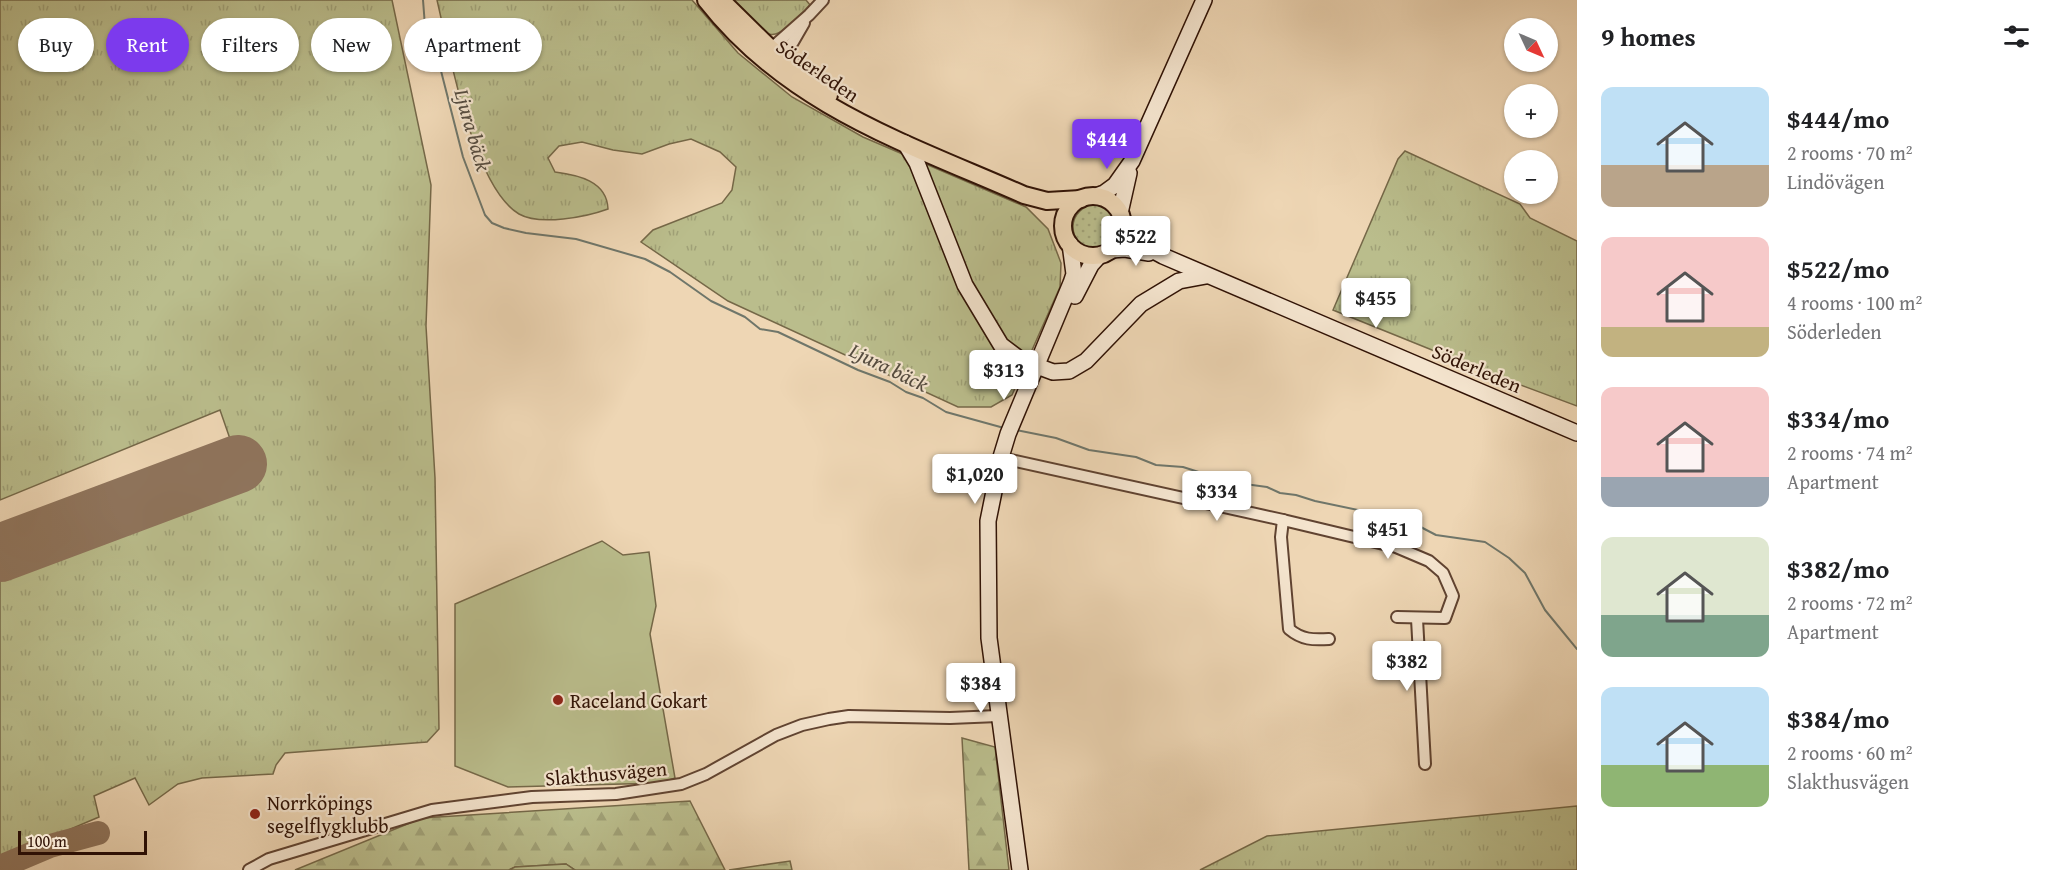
<!DOCTYPE html>
<html lang="en">
<head>
<meta charset="utf-8">
<style>
  :root { --surface:#fff; --page:#f2f2f2; --text:#202124; --muted:#757577; --accent:#7c3aed }
  body { margin:0; font-family:"Gentium Book Plus",serif; background:var(--page); color:var(--text); height:100vh; display:flex; flex-direction:column; font-size:22px; white-space:nowrap }
  * { box-sizing:border-box; margin:0 }
  p { font-size:20px; color:var(--muted) }
  .icon { flex:none; width:33px; height:33px; fill:none; stroke:currentColor; stroke-width:2; stroke-linecap:round; stroke-linejoin:round }
  .map { position:relative; flex:1; overflow:hidden }
  .drawer { display:flex; flex-direction:column; background:var(--surface); width:480px }
  .drawer>* { flex:none }
  .hud { position:absolute; left:18px; top:18px; width:570px; height:54px; display:flex; gap:12px }
  .needle { width:39px; rotate:134deg }
  .buttons { position:absolute; left:1504px; top:18px; display:grid; gap:12px }
  .buttons a { display:grid; place-items:center; width:54px; height:54px; border-radius:50%; background:var(--surface); box-shadow:0 2px 4px #0004; font-size:30px }
  .scale { position:absolute; left:18px; bottom:15px; width:129px; box-sizing:border-box; padding-left:6px; border:3px solid #301205; border-top:0; font-size:16px; line-height:21px; white-space:nowrap; color:#301205; -webkit-text-stroke:4px #f4e4ce; paint-order:stroke }
  .price { position:absolute; translate:-50% -51px; padding:0 14px; border-radius:6px; background:#fff; color:#222; font-size:20px; line-height:39px; filter:drop-shadow(0 2px 3px #0008) }
  .price::after { content:''; position:absolute; left:50%; top:36px; width:18px; height:14px; margin-left:-9px; background:inherit; clip-path:polygon(0 0,100% 0,50% 100%) }
  .price.on { background:var(--accent); color:#fff }
  ul { padding:0; list-style:none }
  li { display:flex; align-items:center; gap:18px; height:150px; padding:0 24px }
  li span { display:grid; place-items:center; flex:none; width:168px; height:120px; border-radius:12px; color:#555 }
  li>.icon { margin-inline-start:auto }
  span .icon { width:72px; height:72px; fill:#fffc; stroke-width:1 }
  li b { font-size:26px }
  h2 { display:flex; justify-content:space-between; align-items:center; height:72px; padding:0 24px; font-size:26px }
  .chip { padding:0 21px; border-radius:27px; background:var(--surface); box-shadow:0 2px 4px #0004; font-size:21px; line-height:54px }
  .chip.on { background:var(--accent); color:#fff }
  main { display:flex; flex:1; min-height:0 }
  .map>svg:first-child { display:block }
  .grass { fill:url(#grass-tufts); stroke:#756848; stroke-width:1.5 }
  .forest { fill:url(#forest-firs); stroke:#756848; stroke-width:1.5 }
  .park { fill:url(#park-dots); stroke:#756848; stroke-width:1.5 }
  .pitch { fill:#babd8c; stroke:#756848; stroke-width:1.5 }
  .lines { fill:none; stroke-linecap:round; stroke-linejoin:round }
  .stream { stroke:#6f766a; stroke-width:2 }
  .taxiway { stroke:#8f745c; stroke-width:24 }
  .runway { stroke:#8f745c; stroke-width:58 }
  .street-casing { stroke:#604331; stroke-width:14 }
  .secondary-casing { stroke:#301205; stroke-width:18 }
  .primary-casing { stroke:#301205; stroke-width:20 }
  .street { stroke:#f4e4ce; stroke-width:10 }
  .secondary { stroke:#f4e4ce; stroke-width:15 }
  .primary { stroke:#eed6b4; stroke-width:16 }
  .poi-dot { fill:#8f2418; stroke:#f4e4ce; stroke-width:2 }
  .labels { text-anchor:middle; dominant-baseline:central; stroke-width:4.5; stroke-linejoin:round; paint-order:stroke }
  .street-label { font-size:20px; fill:#301205; stroke:#f4e4ce }
  .poi-label { font-size:20px; fill:#301205; stroke:#f4e4ce; text-anchor:start }
  .water-label { font-size:21px; font-style:italic; fill:#554c40; stroke:#f4e4ce }
</style>
</head>
<body>
<main>
<div class="map">
<svg width="1577" height="870" viewBox="0 0 1577 870">
  <defs>
    <pattern id="grass-tufts" width="24" height="20" patternUnits="userSpaceOnUse" patternTransform="scale(1.5)"><rect width="24" height="20" fill="#babd8c"/><path d="M3 7l-1-3M5 7V3M7 7l1-3M15 17l-1-3M17 17v-4M19 17l1-3" fill="none" stroke="#a0a177"/></pattern>
    <pattern id="forest-firs" width="22" height="20" patternUnits="userSpaceOnUse" patternTransform="scale(1.5)"><rect width="22" height="20" fill="#babd8c"/><path d="M5 1l3.5 6h-7zM16 11l3.5 6h-7z" fill="#a0a177"/></pattern>
    <pattern id="park-dots" width="8" height="8" patternUnits="userSpaceOnUse" patternTransform="scale(1.5)"><rect width="8" height="8" fill="#babd8c"/><path d="M2 2h.1M6 6h.1" fill="none" stroke="#a0a177" stroke-width="1.8" stroke-linecap="round"/></pattern>
  </defs>
  <rect width="100%" height="100%" fill="#eed6b4"/>
  <filter id="stains"><feTurbulence type="fractalNoise" baseFrequency=".00333" numOctaves="4"/><feColorMatrix values="0 0 0 0 .2 0 0 0 0 .09 0 0 0 0 .02 0 0 0 .5 -.17"/></filter>
  <radialGradient id="worn" r=".72"><stop offset=".6" stop-color="#630" stop-opacity="0"/><stop offset="1" stop-color="#630" stop-opacity=".3"/></radialGradient>
  <g class="grass">
    <path d="M 0,0 L 392,0 L 431,185 L 426,326 L 435,478 L 439,729 L 427,742 L 285,753 L 276,765 L 273,774 L 202,778 L 178,784 L 149,805 L 135,778 L 94,796 L 99,817 L 0,859 L 0,577 L 246,485 L 220,410 L 0,500 Z"/>
    <path d="M 437,0 L 692,0 L 738,53 L 792,97 L 863,137 L 1026,207 L 1048,229 L 1061,263 L 1060,287 L 1012,395 L 991,407 L 958,407 L 728,301 L 641,242 L 653,230 L 722,203 L 732,190 L 736,167 L 720,152 L 691,139 L 669,144 L 642,154 L 613,150 L 582,142 L 559,146 L 548,158 L 555,172 C 578,175 607,181 608,209 C 586,217 540,226 519,214 C 473,187 449,51 437,0 Z"/>
    <path d="M 729,0 L 806,0 L 810,5 C 768,50 769,40 729,0 Z"/>
    <path d="M 1405,151 L 1520,204 L 1530,218 L 1577,241 L 1577,406 L 1494,375 L 1333,310 L 1398,159 Z"/>
    <path d="M 1577,806 L 1577,870 L 1200,870 L 1267,836 Z"/>
  </g>
  <g class="forest">
    <path d="M 962,738 L 995,747 L 1009,870 L 969,870 Z"/>
    <path d="M 690,801 L 725,870 L 575,870 L 566,864 L 515,867 L 509,870 L 295,870 L 422,818 Z"/>
    <path d="M 790,861 L 792,870 L 729,870 Z"/>
  </g>
  <circle class="park" cx="1095" cy="227" r="22"/>
  <g class="pitch">
    <path d="M 602,541 L 623,555 L 649,552 L 656,606 L 650,634 L 675,778 L 661,783 L 508,787 L 455,766 L 455,604 Z"/>
    <path d="M 566,864 L 575,870 L 509,870 L 515,867 Z"/>
  </g>
  <g class="lines">
    <g class="stream">
      <path d="M 423,0 L 426,39 L 430,51 L 440,67 L 463,157 L 485,215 L 492,223 L 504,228 L 526,233 L 576,239 L 645,259 L 670,272 L 711,301 L 745,317 L 760,329 L 778,332 L 858,370 L 890,382 L 906,392 L 923,398 L 946,412 L 1004,428"/>
      <path d="M 1016,430 L 1056,438 L 1089,450 L 1136,457 L 1156,465 L 1183,467 L 1230,482 L 1267,487 L 1280,493 L 1296,495 L 1315,501 L 1401,519 L 1413,523 L 1436,535 L 1485,542 L 1509,558 L 1525,573 L 1545,610 L 1577,649"/>
    </g>
    <path class="taxiway" d="M 0,867 L 50,846 L 98,833"/>
    <path class="runway" d="M 0,553 L 238,464"/>
    <defs>
      <g id="street">
        <path d="M 770,54 L 771,49 L 775,45 L 809,15 L 823,0"/>
        <path d="M 778,58 L 793,42 L 804,23"/>
        <path d="M 1011,460 L 1283,520 L 1281,537 L 1289,629 C 1302,640 1313,640 1329,639"/>
        <path d="M 1283,520 L 1396,547 L 1429,561 L 1443,573 L 1453,596 L 1445,618 L 1397,617"/>
        <path d="M 1417,619 L 1425,764"/>
        <path d="M 249,870 L 269,859 L 432,810 L 532,797 L 616,794 L 681,784 L 706,774 L 776,735 L 802,725 L 829,719 L 849,716 L 950,718 L 998,716"/>
      </g>
      <g id="secondary">
        <path d="M 905,143 L 917,163 L 965,285 L 1001,345 L 1021,360 L 1053,372 L 1069,371 L 1086,361 L 1141,304 L 1179,281 L 1206,276"/>
        <path d="M 1096,196 L 1104,193 L 1115,185 L 1132,161 L 1204,0"/>
        <path d="M 1120,213 L 1129,173"/>
        <path d="M 1123,227 L 1139,243 L 1163,256 L 1577,433"/>
        <path d="M 1111,250 L 1125,249 L 1149,253"/>
        <path d="M 1075,296 L 1091,265 L 1100,255"/>
        <path d="M 1020,870 L 989,638 L 988,521 L 1001,457 L 1008,434 L 1071,283 L 1074,274 L 1070,244"/>
      </g>
      <g id="primary">
        <path d="M 706,0 C 789,106 906,143 1024,195 L 1047,201 L 1081,199"/>
        <path d="M 721,0 L 771,49 L 829,95"/>
        <circle cx="1093" cy="226" r="30"/>
      </g>
    </defs>
    <use href="#street" class="street-casing"/>
    <use href="#secondary" class="secondary-casing"/>
    <use href="#primary" class="primary-casing"/>
    <use href="#street" class="street"/>
    <use href="#secondary" class="secondary"/>
    <use href="#primary" class="primary"/>
  </g>
  <g class="poi-dot">
    <circle cx="558" cy="700" r="6"/>
    <circle cx="255" cy="814" r="6"/>
  </g>
  <g class="labels">
    <g class="street-label">
      <text transform="translate(818 70) rotate(34)">Söderleden</text>
      <text transform="translate(1477 368) rotate(23)">Söderleden</text>
      <text transform="translate(606 773) rotate(-5)">Slakthusvägen</text>
    </g>
    <g class="poi-label">
      <text x="570" y="700">Raceland Gokart</text>
      <text x="267" y="802">Norrköpings<tspan x="267" dy="23">segelflygklubb</tspan></text>
    </g>
    <g class="water-label">
      <text transform="translate(473 130) rotate(74)">Ljura bäck</text>
      <text transform="translate(889 367) rotate(26)">Ljura bäck</text>
    </g>
  </g>
  <rect width="100%" height="100%" filter="url(#stains)"/>
  <rect width="100%" height="100%" fill="url(#worn)"/>
</svg>
<div class="buttons">
<a><svg class="needle" viewBox="-14 -14 28 28"><path d="M0-13l5 13h-10z" fill="#e53935"/><path d="M0 13l5-13h-10z" fill="#757577"/></svg></a>
<a>+</a>
<a>−</a>
</div>
<div class="scale">100 m</div>
<b class="price on" style="left:1107px;top:170px">$444</b>
<b class="price" style="left:1136px;top:267px">$522</b>
<b class="price" style="left:1376px;top:329px">$455</b>
<b class="price" style="left:1004px;top:401px">$313</b>
<b class="price" style="left:975px;top:505px">$1,020</b>
<b class="price" style="left:1217px;top:522px">$334</b>
<b class="price" style="left:1388px;top:560px">$451</b>
<b class="price" style="left:1407px;top:692px">$382</b>
<b class="price" style="left:981px;top:714px">$384</b>
<div class="hud">
<a class="chip">Buy</a>
<a class="chip on">Rent</a>
<a class="chip">Filters</a>
<a class="chip">New</a>
<a class="chip">Apartment</a>
</div>
</div>
<section class="drawer">
<h2>9 homes<svg class="icon" aria-label="filters" viewBox="0 0 24 24"><path d="M4 7h16M4 17h16"/><circle cx="9" cy="7" r="2"/><circle cx="15" cy="17" r="2"/></svg></h2>
<ul>
<li><span style="background:linear-gradient(#bfe0f5 65%,#b9a48a 0)"><svg class="icon" aria-label="home" viewBox="0 0 24 24"><path d="M3 11l9-7 9 7M6 9v11h12V9"/></svg></span><div><b>$444/mo</b><p>2 rooms · 70 m²</p><p>Lindövägen</p></div></li>
<li><span style="background:linear-gradient(#f6c9c9 75%,#c2b280 0)"><svg class="icon" aria-label="home" viewBox="0 0 24 24"><path d="M3 11l9-7 9 7M6 9v11h12V9"/></svg></span><div><b>$522/mo</b><p>4 rooms · 100 m²</p><p>Söderleden</p></div></li>
<li><span style="background:linear-gradient(#f6c9c9 75%,#9aa5b1 0)"><svg class="icon" aria-label="home" viewBox="0 0 24 24"><path d="M3 11l9-7 9 7M6 9v11h12V9"/></svg></span><div><b>$334/mo</b><p>2 rooms · 74 m²</p><p>Apartment</p></div></li>
<li><span style="background:linear-gradient(#dfe7d0 65%,#7fa58c 0)"><svg class="icon" aria-label="home" viewBox="0 0 24 24"><path d="M3 11l9-7 9 7M6 9v11h12V9"/></svg></span><div><b>$382/mo</b><p>2 rooms · 72 m²</p><p>Apartment</p></div></li>
<li><span style="background:linear-gradient(#bfe0f5 65%,#8fb573 0)"><svg class="icon" aria-label="home" viewBox="0 0 24 24"><path d="M3 11l9-7 9 7M6 9v11h12V9"/></svg></span><div><b>$384/mo</b><p>2 rooms · 60 m²</p><p>Slakthusvägen</p></div></li>
</ul>
</section>
</main>
</body>
</html>
